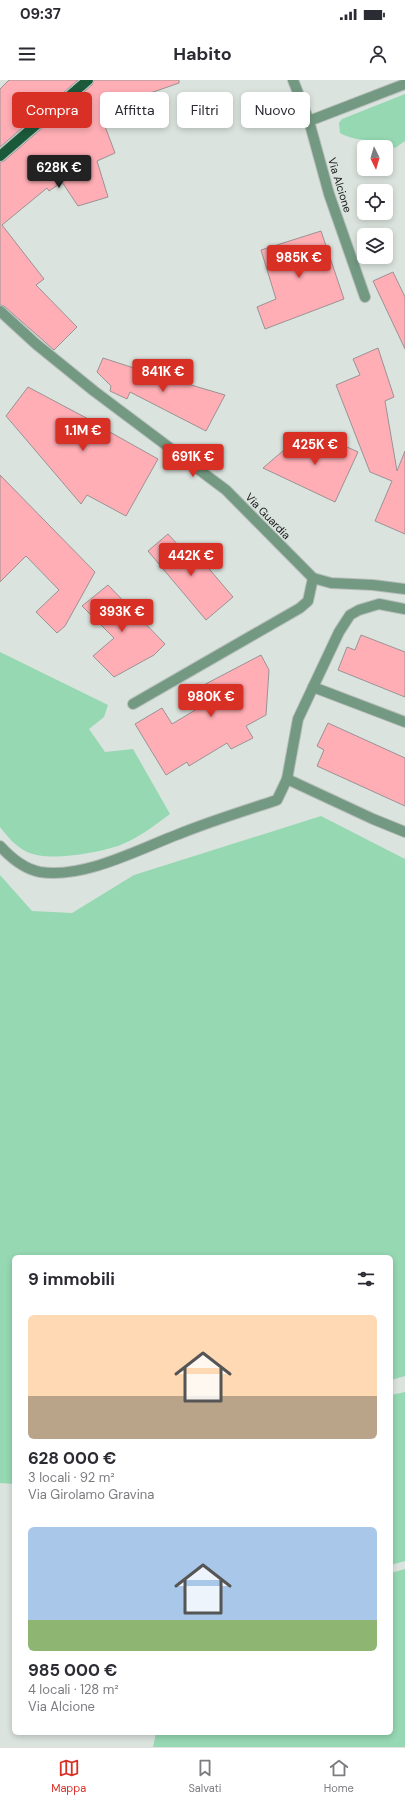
<!DOCTYPE html>
<html lang="it">
<head>
<meta charset="utf-8">
<style>
  :root { --surface:#fff; --page:#f7f7f7; --text:#2b2b33; --muted:#7c7c81; --line:#e1e1e2; --accent:#d93025 }
  body { margin:0; font-family:"DM Sans",sans-serif; background:var(--page); color:var(--text); height:100vh; display:flex; flex-direction:column; font-size:15px; white-space:nowrap }
  * { box-sizing:border-box; margin:0 }
  p { font-size:13px; color:var(--muted) }
  .icon { flex:none; width:22px; height:22px; fill:none; stroke:currentColor; stroke-width:2; stroke-linecap:round; stroke-linejoin:round }
  .map { position:relative; flex:1; overflow:hidden }
  .drawer { position:absolute; left:12px; top:1175px; width:381px; height:480px; display:flex; flex-direction:column; background:var(--surface); border-radius:6px; box-shadow:0 2px 6px #0003 }
  .drawer>* { flex:none }
  .guide { position:absolute; left:12px; top:12px; width:381px; height:36px; display:flex; gap:8px }
  .needle { width:26px; rotate:175deg }
  .tools { position:absolute; left:357px; top:60px; display:grid; gap:8px }
  .tools a { display:grid; place-items:center; width:36px; height:36px; border-radius:6px; background:var(--surface); box-shadow:0 2px 6px #0003; font-size:20px }
  .price { position:absolute; translate:-50% -34px; padding:0 9px; border-radius:4px; background:var(--accent); color:#fff; font-size:13px; line-height:26px; filter:drop-shadow(0 1px 2px #0008) }
  .price::after { content:''; position:absolute; left:50%; top:24px; width:12px; height:9px; margin-left:-6px; background:inherit; clip-path:polygon(0 0,100% 0,50% 100%) }
  .price.current { background:#222; color:#fff }
  ul { padding:0; list-style:none }
  li { display:grid; align-content:center; gap:8px; height:212px; padding:0 16px }
  li span { display:grid; place-items:center; height:124px; border-radius:6px; color:#555 }
  li>.icon { margin-inline-start:auto }
  span .icon { width:72px; height:72px; fill:#fffc; stroke-width:1 }
  li b { font-size:17px }
  h2 { display:flex; justify-content:space-between; align-items:center; height:48px; padding:0 16px; font-size:17px }
  .chip { padding:0 14px; border-radius:6px; background:var(--surface); box-shadow:0 2px 6px #0003; font-size:14px; line-height:36px }
  .chip.current { background:var(--accent); color:#fff }
  .status { display:flex; justify-content:space-between; align-items:center; height:28px; padding:0 20px; background:var(--surface); direction:ltr }
  .status svg { height:11px; fill:currentColor }
  header { display:flex; justify-content:space-between; align-items:center; height:52px; padding:0 16px; background:var(--surface); font-size:18px; font-weight:700 }
  .tabs { display:flex; justify-content:space-around; align-items:center; height:56px; border-top:1px solid var(--line); background:var(--surface); font-size:11px; color:var(--muted) }
  .tabs a { display:grid; justify-items:center; gap:2px }
  .tabs .current { color:var(--accent) }
  .map>svg:first-child { display:block }
  .green { fill:#96d8b2 }
  .building { fill:#ffaeb5; stroke:#9b9293 }
  .lines { fill:none; stroke-linecap:round; stroke-linejoin:round }
  .minor-casing { stroke:#b7beba; stroke-width:12 }
  .major-casing { stroke:#b7beba; stroke-width:12 }
  .minor { stroke:#739982; stroke-width:10 }
  .major { stroke:#1b593b; stroke-width:10 }
  .labels { text-anchor:middle; dominant-baseline:central; stroke-width:3; stroke-linejoin:round; paint-order:stroke }
  .street-label { font-size:11px; fill:#151816; stroke:#dbe3de }
</style>
</head>
<body>
<div class="status"><b>09:37</b><svg viewBox="0 0 49 12"><path d="M0 12V9h3v3zM5 12V6h3v6zM10 12V3h3v9zM15 12V0h3v12zM26 1h20v11H26zM47 4h2v5h-2z"/></svg></div>
<header><svg class="icon" aria-label="menu" viewBox="0 0 24 24"><path d="M4 6h16M4 12h16M4 18h16"/></svg>Habito<svg class="icon" aria-label="person" viewBox="0 0 24 24"><circle cx="12" cy="8" r="4"/><path d="M4 21q1-7 8-7t8 7"/></svg></header>
<div class="map">
<svg width="405" height="1667" viewBox="0 0 405 1667">
  <rect width="100%" height="100%" fill="#dbe3de"/>
  <g class="green">
    <path d="M 405,14 L 405,61 L 395,68 C 379,58 357,63 340,53 L 339,43 L 342,39 Z"/>
    <path d="M 0,572 L 108,625 L 104,637 L 89,649 L 105,672 L 133,669 L 170,734 C 154,746 137,759 118,766 C 95,773 49,782 27,772 C 15,766 7,756 0,747 Z"/>
    <path d="M 321,736 L 405,779 L 405,1296 L 391,1300 L 391,1177 L 14,1177 L 14,1404 L 0,1403 L 0,795 L 32,831 L 72,833 L 134,795 Z"/>
    <path d="M 405,1312 L 405,1481 L 391,1485 L 391,1315 Z"/>
    <path d="M 405,1489 L 405,1667 L 153,1667 L 156,1653 L 391,1653 L 391,1493 Z"/>
  </g>
  <g class="building">
    <path d="M 9,0 L 78,0 L 0,67 L 0,9 Z"/>
    <path d="M 94,0 L 179,0 L 179,3 L 136,18 L 139,27 L 103,41 L 115,73 L 97,81 L 108,117 L 78,126 L 62,102 L 49,111 L 47,108 L 2,145 L 44,199 L 36,205 L 77,247 L 54,270 L 4,226 L 0,225 L 0,82 L 4,81 L 92,5 Z"/>
    <path d="M 321,151 L 344,219 L 265,249 L 257,227 L 276,219 L 261,170 Z"/>
    <path d="M 393,192 L 405,217 L 405,269 L 373,201 Z"/>
    <path d="M 378,268 L 394,317 L 385,321 L 397,391 L 405,371 L 405,454 L 375,441 L 392,401 L 370,392 L 336,305 L 360,295 L 353,279 Z"/>
    <path d="M 103,278 L 140,290 L 225,315 L 206,351 L 130,312 L 127,319 L 110,311 L 111,306 L 97,292 Z"/>
    <path d="M 28,307 L 109,350 L 108,351 L 158,379 L 126,436 L 87,415 L 81,424 L 6,336 Z"/>
    <path d="M 323,356 L 358,372 L 335,422 L 263,388 L 298,358 L 317,369 Z"/>
    <path d="M 0,395 L 95,492 L 65,546 L 57,553 L 36,532 L 59,510 L 26,476 L 0,502 Z"/>
    <path d="M 168,454 L 179,466 L 182,464 L 201,486 L 205,484 L 233,517 L 206,540 L 148,471 Z"/>
    <path d="M 108,505 L 165,564 L 154,575 L 114,597 L 93,576 L 114,558 L 82,526 Z"/>
    <path d="M 361,555 L 405,572 L 405,617 L 338,590 L 347,567 L 355,570 Z"/>
    <path d="M 261,575 L 269,590 L 266,635 L 246,646 L 253,658 L 231,669 L 227,663 L 189,686 L 187,682 L 166,695 L 135,644 L 162,628 L 172,644 L 207,623 L 198,608 Z"/>
    <path d="M 328,643 L 405,678 L 405,726 L 317,686 L 324,670 L 317,666 Z"/>
  </g>
  <g class="lines">
    <defs>
      <g id="minor">
        <path d="M 293,0 L 309,41 L 329,114 L 365,217"/>
        <path d="M 309,41 L 405,4"/>
        <path d="M 0,231 L 36,264 L 94,311 L 226,410 L 313,498 L 331,503 L 373,505 L 405,509"/>
        <path d="M 313,607 L 405,642"/>
        <path d="M 133,624 L 300,528 L 308,521 L 313,498"/>
        <path d="M 287,699 L 373,739 L 405,752"/>
        <path d="M 0,766 C 11,778 24,789 40,792 C 84,799 139,769 179,754 C 211,741 244,731 277,720 L 287,699 L 298,639 L 339,552 L 350,535 L 359,530 L 379,524 L 405,529"/>
      </g>
      <path id="major" d="M 0,76 L 88,0"/>
    </defs>
    <use href="#minor" class="minor-casing"/>
    <use href="#major" class="major-casing"/>
    <use href="#minor" class="minor"/>
    <use href="#major" class="major"/>
  </g>
  <g class="labels">
    <g class="street-label">
      <text transform="translate(340 105) rotate(73)">Via Alcione</text>
      <text transform="translate(268 436) rotate(46)">Via Guardia</text>
    </g>
  </g>
</svg>
<div class="tools">
<a><svg class="needle" viewBox="-14 -14 28 28"><path d="M0-13l5 13h-10z" fill="#e53935"/><path d="M0 13l5-13h-10z" fill="#7c7c81"/></svg></a>
<a><svg class="icon" aria-label="locate" viewBox="0 0 24 24"><circle cx="12" cy="12" r="6"/><path d="M12 2v4M12 18v4M2 12h4M18 12h4"/></svg></a>
<a><svg class="icon" aria-label="layers" viewBox="0 0 24 24"><path d="M12 4l9 5-9 5-9-5zM3 14l9 5 9-5"/></svg></a>
</div>
<b class="price current" style="left:59px;top:109px">628K €</b>
<b class="price" style="left:299px;top:199px">985K €</b>
<b class="price" style="left:163px;top:313px">841K €</b>
<b class="price" style="left:83px;top:372px">1.1M €</b>
<b class="price" style="left:315px;top:386px">425K €</b>
<b class="price" style="left:193px;top:398px">691K €</b>
<b class="price" style="left:191px;top:497px">442K €</b>
<b class="price" style="left:122px;top:553px">393K €</b>
<b class="price" style="left:211px;top:638px">980K €</b>
<div class="guide">
<a class="chip current">Compra</a>
<a class="chip">Affitta</a>
<a class="chip">Filtri</a>
<a class="chip">Nuovo</a>
</div>
<section class="drawer">
<h2>9 immobili<svg class="icon" aria-label="filters" viewBox="0 0 24 24"><path d="M4 7h16M4 17h16"/><circle cx="9" cy="7" r="2"/><circle cx="15" cy="17" r="2"/></svg></h2>
<ul>
<li><span style="background:linear-gradient(#ffd9b3 65%,#b9a48a 0)"><svg class="icon" aria-label="home" viewBox="0 0 24 24"><path d="M3 11l9-7 9 7M6 9v11h12V9"/></svg></span><div><b>628 000 €</b><p>3 locali · 92 m²</p><p>Via Girolamo Gravina</p></div></li>
<li><span style="background:linear-gradient(#a9c7e8 75%,#8fb573 0)"><svg class="icon" aria-label="home" viewBox="0 0 24 24"><path d="M3 11l9-7 9 7M6 9v11h12V9"/></svg></span><div><b>985 000 €</b><p>4 locali · 128 m²</p><p>Via Alcione</p></div></li>
</ul>
</section>
</div>
<nav class="tabs">
<a class="current"><svg class="icon" aria-label="map" viewBox="0 0 24 24"><path d="M3 6l6-2 6 2 6-2v14l-6 2-6-2-6 2zM9 4v14M15 6v14"/></svg>Mappa</a>
<a><svg class="icon" aria-label="saved" viewBox="0 0 24 24"><path d="M7 4h10v16l-5-4-5 4z"/></svg>Salvati</a>
<a><svg class="icon" aria-label="home" viewBox="0 0 24 24"><path d="M3 11l9-7 9 7M6 9v11h12V9"/></svg>Home</a>
</nav>
</body>
</html>
